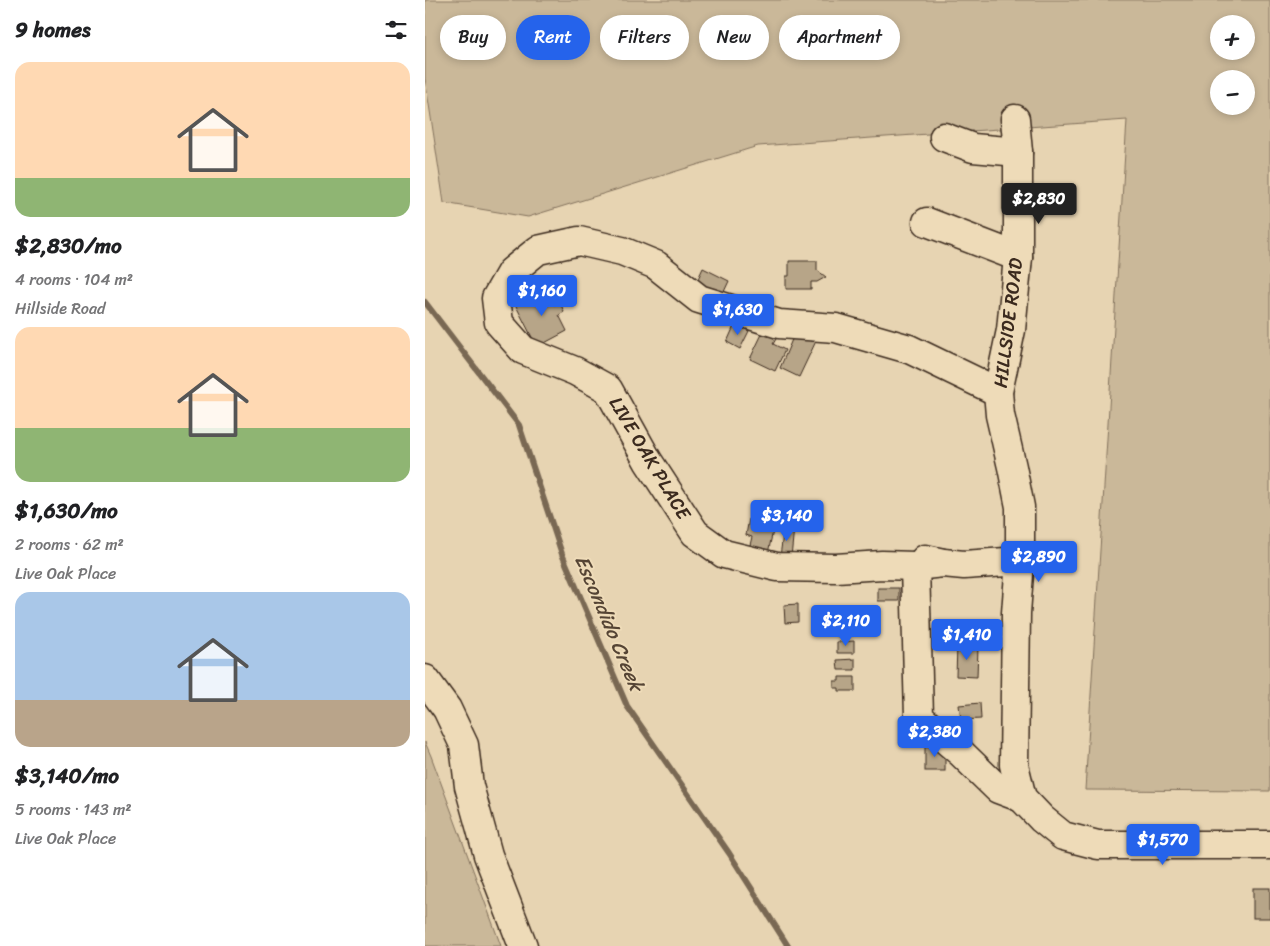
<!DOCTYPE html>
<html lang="en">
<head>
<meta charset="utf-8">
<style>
  :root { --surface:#fff; --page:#f2f2f2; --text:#202124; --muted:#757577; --accent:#2563eb }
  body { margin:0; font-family:Sriracha,sans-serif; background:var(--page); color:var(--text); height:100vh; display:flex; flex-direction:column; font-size:19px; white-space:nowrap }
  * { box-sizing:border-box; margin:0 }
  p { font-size:16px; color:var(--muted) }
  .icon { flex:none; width:28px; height:28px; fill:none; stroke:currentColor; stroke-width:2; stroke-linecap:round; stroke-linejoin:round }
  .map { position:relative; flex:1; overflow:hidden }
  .details { display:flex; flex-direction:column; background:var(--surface); width:425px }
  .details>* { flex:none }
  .guide { position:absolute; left:15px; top:15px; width:475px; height:45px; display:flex; gap:10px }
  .fabs { position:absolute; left:785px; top:15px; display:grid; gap:10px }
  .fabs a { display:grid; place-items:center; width:45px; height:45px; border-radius:50%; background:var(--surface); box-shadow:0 2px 8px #0003; font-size:25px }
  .price { position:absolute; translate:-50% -42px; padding:0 11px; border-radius:5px; background:var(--accent); color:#fff; font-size:16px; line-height:32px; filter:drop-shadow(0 1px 2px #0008) }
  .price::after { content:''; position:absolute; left:50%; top:30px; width:15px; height:11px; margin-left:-8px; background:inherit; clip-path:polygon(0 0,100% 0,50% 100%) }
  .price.active { background:#222; color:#fff }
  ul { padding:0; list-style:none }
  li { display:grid; align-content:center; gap:10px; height:265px; padding:0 15px }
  li span { display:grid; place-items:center; height:155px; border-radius:15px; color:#555 }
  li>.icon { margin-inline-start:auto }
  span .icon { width:90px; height:90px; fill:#fffc; stroke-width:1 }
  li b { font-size:21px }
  h2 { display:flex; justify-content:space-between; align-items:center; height:60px; padding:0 15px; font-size:21px }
  .tag { padding:0 18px; border-radius:22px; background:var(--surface); box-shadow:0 2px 8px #0003; font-size:18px; line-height:45px }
  .tag.active { background:var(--accent); color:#fff }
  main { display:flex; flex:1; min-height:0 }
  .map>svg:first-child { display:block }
  .green { fill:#cab899; stroke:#82715c; fill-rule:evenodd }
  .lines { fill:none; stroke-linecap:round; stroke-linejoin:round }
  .stream { stroke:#796853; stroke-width:6 }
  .building { fill:#b7a588; stroke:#3b2a1e }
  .minor-casing { stroke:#3b2a1e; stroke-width:31 }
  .major-casing { stroke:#3b2a1e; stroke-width:31 }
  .minor { stroke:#eedbb8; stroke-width:28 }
  .major { stroke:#eedbb8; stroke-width:28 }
  .labels { text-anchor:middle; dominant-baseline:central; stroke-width:4; stroke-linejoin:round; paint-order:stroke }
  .street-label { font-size:19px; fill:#3b2a1e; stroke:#eedbb8 }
  .water-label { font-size:20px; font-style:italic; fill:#554434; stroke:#eedbb8 }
</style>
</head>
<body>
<main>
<section class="details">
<h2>9 homes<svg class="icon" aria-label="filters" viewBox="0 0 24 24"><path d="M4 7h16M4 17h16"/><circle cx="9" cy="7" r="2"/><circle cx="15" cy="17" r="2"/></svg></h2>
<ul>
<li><span style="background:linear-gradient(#ffd9b3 75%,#8fb573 0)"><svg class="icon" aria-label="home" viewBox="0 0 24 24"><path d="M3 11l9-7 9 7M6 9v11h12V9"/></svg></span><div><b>$2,830/mo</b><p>4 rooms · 104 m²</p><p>Hillside Road</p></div></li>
<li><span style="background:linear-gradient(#ffd9b3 65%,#8fb573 0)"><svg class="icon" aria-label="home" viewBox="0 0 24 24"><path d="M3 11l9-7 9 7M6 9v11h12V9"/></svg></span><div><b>$1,630/mo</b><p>2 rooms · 62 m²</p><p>Live Oak Place</p></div></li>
<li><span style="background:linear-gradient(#a9c7e8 70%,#b9a48a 0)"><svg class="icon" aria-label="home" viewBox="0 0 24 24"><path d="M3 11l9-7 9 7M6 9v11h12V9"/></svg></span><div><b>$3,140/mo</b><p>5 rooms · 143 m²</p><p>Live Oak Place</p></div></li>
</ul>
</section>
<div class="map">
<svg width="845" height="946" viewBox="0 0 845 946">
  <rect width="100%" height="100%" fill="#e7d4b2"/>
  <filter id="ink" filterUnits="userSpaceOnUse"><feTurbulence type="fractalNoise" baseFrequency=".02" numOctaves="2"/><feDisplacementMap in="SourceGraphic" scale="10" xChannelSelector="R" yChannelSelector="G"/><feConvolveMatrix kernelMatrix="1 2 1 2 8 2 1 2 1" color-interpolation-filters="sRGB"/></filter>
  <g filter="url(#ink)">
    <g class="green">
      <path d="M 0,0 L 845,0 L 845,791 L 660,790 L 702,120 L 333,146 L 103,217 L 19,203 L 0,78 ZM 794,24 L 821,24 L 821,51 L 794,51 ZM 794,79 L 821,79 L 821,106 L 794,106 Z"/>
      <path d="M 0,742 L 6,756 L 76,946 L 0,946 Z"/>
    </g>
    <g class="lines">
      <path class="stream" d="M 0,302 L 94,425 L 137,554 L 202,706 L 304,853 L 363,946"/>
    </g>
    <g class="building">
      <path d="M 364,261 L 392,261 L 392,270 L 401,277 L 392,282 L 386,282 L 386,289 L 361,289 L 361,276 L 364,276 Z"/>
      <path d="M 278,268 L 304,281 L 297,296 L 271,283 Z"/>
      <path d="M 121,288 L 129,305 L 135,302 L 139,312 L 134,315 L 142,331 L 112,347 L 90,304 Z"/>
      <path d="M 310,324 L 324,331 L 315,349 L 302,342 Z"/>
      <path d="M 371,330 L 392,339 L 374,377 L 355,368 Z"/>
      <path d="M 338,332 L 351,339 L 348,344 L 360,350 L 350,371 L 325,359 Z"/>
      <path d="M 334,518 L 350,522 L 343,553 L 324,549 L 327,537 L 321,535 L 324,519 L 333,521 Z"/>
      <path d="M 359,526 L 369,527 L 366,558 L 355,557 Z"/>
      <rect x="453" y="588" width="21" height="13"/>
      <path d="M 373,604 L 373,622 L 360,623 L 359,605 Z"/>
      <path d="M 411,624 L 429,624 L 429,635 L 412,636 Z"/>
      <path d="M 429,641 L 429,653 L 412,653 L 412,642 Z"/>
      <path d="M 532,646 L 553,647 L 552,677 L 531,676 Z"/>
      <path d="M 430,659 L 430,670 L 413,670 L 412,660 Z"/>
      <path d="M 414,677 L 430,677 L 430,691 L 414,691 L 414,688 L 409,688 L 409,681 L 414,681 Z"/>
      <path d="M 555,703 L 556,719 L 536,720 L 534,705 Z"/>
      <rect x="500" y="746" width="20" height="25"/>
      <rect x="828" y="888" width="17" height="30"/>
    </g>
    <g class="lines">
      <defs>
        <g id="minor">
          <path d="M 590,119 L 593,152 L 593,257 L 586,330 L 573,392 L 575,415 L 587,467 L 595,507 L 595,561 L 591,613 L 589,765 L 597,798 L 617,819 L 638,836 L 673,845 L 845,845"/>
          <path d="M 519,137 L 548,148 L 593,152"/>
          <path d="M 502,222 L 593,257"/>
          <path d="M 500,559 L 518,563 L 539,565 L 595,561"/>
          <path d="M 518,563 L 490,566 L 457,565 L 411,568 L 352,567 L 299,554 L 270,533 L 223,461 L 183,389 L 150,371 L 98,350 L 74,323 L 71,298 L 86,272 L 113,250 L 154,241 L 197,251 L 231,265 L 274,299 L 354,324 L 411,328 L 484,349 L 573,392"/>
          <path d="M 490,566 L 494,717 L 535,752 L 573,789 L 597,798"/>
        </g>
        <path id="major" d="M 0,679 L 22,709 L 39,745 L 44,786 L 63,855 L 98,946"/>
      </defs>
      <use href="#minor" class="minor-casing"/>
      <use href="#major" class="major-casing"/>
      <use href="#minor" class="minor"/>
      <use href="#major" class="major"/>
    </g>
  </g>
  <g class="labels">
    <g class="street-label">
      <text transform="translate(583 323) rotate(-83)">HILLSIDE ROAD</text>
      <text transform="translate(225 458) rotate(59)">LIVE OAK PLACE</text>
    </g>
    <g class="water-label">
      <text transform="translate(184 623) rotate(67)">Escondido Creek</text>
    </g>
  </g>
</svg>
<div class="fabs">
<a>+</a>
<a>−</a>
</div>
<b class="price active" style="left:614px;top:225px">$2,830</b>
<b class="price" style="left:117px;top:317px">$1,160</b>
<b class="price" style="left:313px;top:336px">$1,630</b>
<b class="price" style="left:362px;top:542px">$3,140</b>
<b class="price" style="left:614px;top:583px">$2,890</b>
<b class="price" style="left:421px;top:647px">$2,110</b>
<b class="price" style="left:542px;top:661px">$1,410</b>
<b class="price" style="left:510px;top:758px">$2,380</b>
<b class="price" style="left:738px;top:866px">$1,570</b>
<div class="guide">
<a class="tag">Buy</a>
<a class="tag active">Rent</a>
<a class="tag">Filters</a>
<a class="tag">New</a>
<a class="tag">Apartment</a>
</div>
</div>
</main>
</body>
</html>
